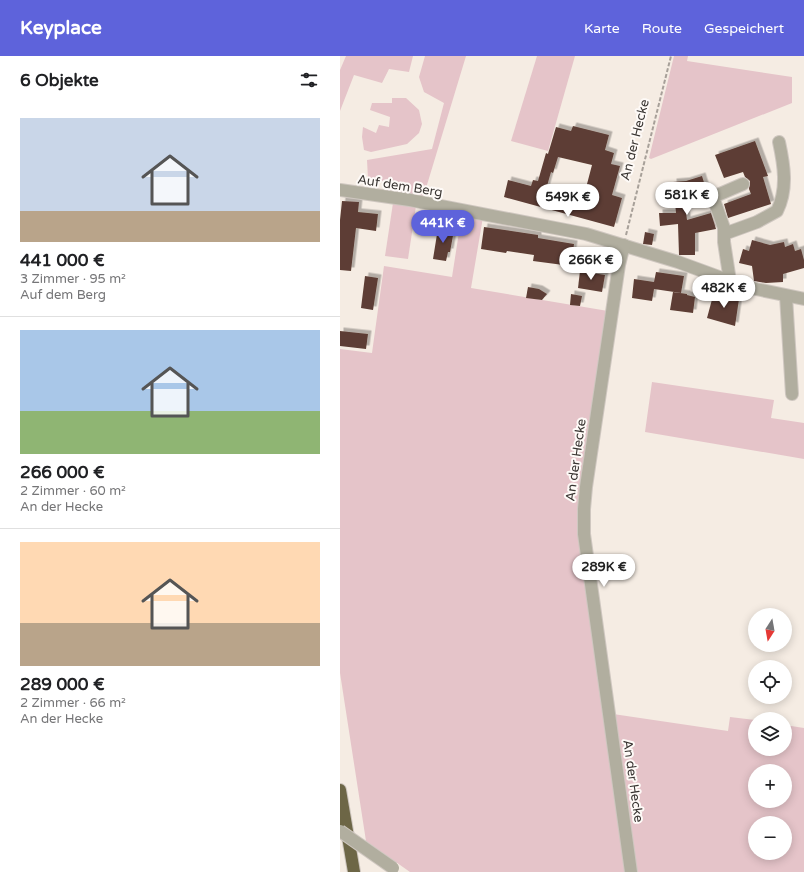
<!DOCTYPE html>
<html lang="de">
<head>
<meta charset="utf-8">
<style>
  :root { --surface:#fff; --page:#f2f2f2; --text:#202124; --muted:#757577; --line:#e0e0e0; --accent:#5e63db }
  body { margin:0; font-family:"Varela Round",sans-serif; background:var(--page); color:var(--text); height:100vh; display:flex; flex-direction:column; font-size:15px; white-space:nowrap }
  * { box-sizing:border-box; margin:0 }
  p { font-size:13px; color:var(--muted) }
  .icon { flex:none; width:22px; height:22px; fill:none; stroke:currentColor; stroke-width:2; stroke-linecap:round; stroke-linejoin:round }
  .map { position:relative; flex:1; overflow:hidden }
  .panel { display:flex; flex-direction:column; background:var(--surface); width:340px }
  .panel>* { flex:none }
  .needle { width:26px; rotate:191deg }
  .buttons { position:absolute; left:408px; top:552px; display:grid; gap:8px }
  .buttons a { display:grid; place-items:center; width:44px; height:44px; border-radius:50%; background:var(--surface); box-shadow:0 2px 10px #0003; font-size:20px }
  .price { position:absolute; translate:-50% -34px; padding:0 9px; border-radius:14px; background:#fff; color:#222; font-size:13px; line-height:26px; filter:drop-shadow(0 1px 2px #0008) }
  .price::after { content:''; position:absolute; left:50%; top:24px; width:12px; height:9px; margin-left:-6px; background:inherit; clip-path:polygon(0 0,100% 0,50% 100%) }
  .price.current { background:var(--accent); color:#fff }
  ul { padding:0; list-style:none }
  li { display:grid; align-content:center; gap:8px; height:212px; padding:0 20px }
  li+li { border-top:1px solid var(--line) }
  li span { display:grid; place-items:center; height:124px; border-radius:0px; color:#555 }
  li>.icon { margin-inline-start:auto }
  span .icon { width:72px; height:72px; fill:#fffc; stroke-width:1 }
  li b { font-size:17px }
  h2 { display:flex; justify-content:space-between; align-items:center; height:48px; padding:0 20px; font-size:17px }
  header { display:flex; align-items:center; gap:24px; box-sizing:border-box; height:56px; padding:0 20px; background:var(--accent); color:#fff }
  header strong { font-size:19px }
  nav { display:flex; gap:22px; margin-inline-start:auto; font-size:14px }
  main { display:flex; flex:1; min-height:0 }
  .map>svg:first-child { display:block }
  .green { fill:#e5c4c9; fill-rule:evenodd }
  .building { fill:#5d3e34; fill-rule:evenodd; filter:url(#shadow) }
  .lines { fill:none; stroke-linecap:round; stroke-linejoin:round }
  .minor-casing { stroke:#cfc7c0; stroke-width:14 }
  .highway-casing { stroke:#cfc7c0; stroke-width:14 }
  .path { stroke:#a7a099; stroke-width:2; stroke-dasharray:4 2; stroke-linecap:butt }
  .minor { stroke:#b1ae9f; stroke-width:12 }
  .highway { stroke:#6d6646; stroke-width:12 }
  .minor-bridge-casing { stroke:#cfc7c0; stroke-width:14; stroke-linecap:butt }
  .minor-bridge { stroke:#b1ae9f; stroke-width:12 }
  .labels { text-anchor:middle; dominant-baseline:central; stroke-width:4; stroke-linejoin:round; paint-order:stroke }
  .street-label { font-size:13px; fill:#393532; stroke:#fefaf7 }
</style>
</head>
<body>
<header>
<strong>Keyplace</strong>
<nav><a>Karte</a><a>Route</a><a>Gespeichert</a></nav>
</header>
<main>
<section class="panel">
<h2>6 Objekte<svg class="icon" aria-label="filters" viewBox="0 0 24 24"><path d="M4 7h16M4 17h16"/><circle cx="9" cy="7" r="2"/><circle cx="15" cy="17" r="2"/></svg></h2>
<ul>
<li><span style="background:linear-gradient(#c9d6e8 75%,#b9a48a 0)"><svg class="icon" aria-label="home" viewBox="0 0 24 24"><path d="M3 11l9-7 9 7M6 9v11h12V9"/></svg></span><div><b>441 000 €</b><p>3 Zimmer · 95 m²</p><p>Auf dem Berg</p></div></li>
<li><span style="background:linear-gradient(#a9c7e8 65%,#8fb573 0)"><svg class="icon" aria-label="home" viewBox="0 0 24 24"><path d="M3 11l9-7 9 7M6 9v11h12V9"/></svg></span><div><b>266 000 €</b><p>2 Zimmer · 60 m²</p><p>An der Hecke</p></div></li>
<li><span style="background:linear-gradient(#ffd9b3 65%,#b9a48a 0)"><svg class="icon" aria-label="home" viewBox="0 0 24 24"><path d="M3 11l9-7 9 7M6 9v11h12V9"/></svg></span><div><b>289 000 €</b><p>2 Zimmer · 66 m²</p><p>An der Hecke</p></div></li>
</ul>
</section>
<div class="map">
<svg width="464" height="816" viewBox="0 0 464 816">
  <defs>
    <filter id="shadow"><feDropShadow dx="3.5" dy="-3.5" stdDeviation="0" flood-color="#0004"/></filter>
  </defs>
  <rect width="100%" height="100%" fill="#f5ece3"/>
  <g class="green">
    <path d="M 6,0 L 73,0 L 69,16 L 49,13 L 42,27 L 14,19 L 0,55 L 0,14 Z"/>
    <path d="M 85,0 L 126,0 L 83,142 L 54,138 L 55,127 L 28,123 L 27,104 L 92,93 L 104,47 L 84,36 L 79,21 Z"/>
    <path d="M 197,0 L 235,0 L 208,95 L 171,85 Z"/>
    <path d="M 334,0 L 348,0 L 347,5 L 452,21 L 452,47 L 311,103 L 309,102 Z"/>
    <path d="M 52,42 L 66,42 L 79,54 L 82,68 L 79,77 L 67,88 L 31,96 L 24,94 L 22,81 L 23,71 L 36,77 L 39,69 L 49,71 L 50,61 L 30,54 L 32,47 L 52,47 Z"/>
    <path d="M 53,147 L 76,150 L 68,203 L 45,200 Z"/>
    <path d="M 122,157 L 143,161 L 131,232 L 268,255 L 238,455 L 287,816 L 70,816 L 26,785 L 0,617 L 0,293 L 32,297 L 44,210 L 112,221 Z"/>
    <path d="M 312,326 L 434,344 L 431,362 L 464,367 L 464,403 L 305,376 Z"/>
    <path d="M 273,658 L 388,675 L 390,661 L 415,664 L 415,693 L 445,693 L 445,669 L 464,672 L 464,816 L 295,816 ZM 415,715 L 445,715 L 445,745 L 415,745 ZM 415,767 L 445,767 L 445,797 L 415,797 Z"/>
  </g>
  <g class="building">
    <path d="M 233,70 L 269,79 L 265,94 L 274,97 L 271,108 L 280,110 L 272,139 L 282,142 L 274,171 L 164,141 L 168,124 L 191,130 L 193,124 L 198,125 L 206,97 L 208,98 L 216,71 L 231,75 ZM 218,101 L 252,109 L 242,147 L 205,137 L 211,116 L 213,117 Z"/>
    <path d="M 415,85 L 428,120 L 423,121 L 431,148 L 388,162 L 384,148 L 411,138 L 409,133 L 410,125 L 405,121 L 403,116 L 384,122 L 375,99 Z"/>
    <path d="M 362,120 L 366,133 L 344,141 L 347,164 L 371,157 L 376,173 L 355,177 L 355,199 L 339,199 L 338,168 L 320,170 L 319,157 L 336,157 L 333,126 L 346,125 Z"/>
    <path d="M 2,145 L 19,146 L 18,156 L 38,158 L 36,175 L 16,172 L 11,215 L 0,214 L 0,164 Z"/>
    <path d="M 144,171 L 198,179 L 198,182 L 234,188 L 231,210 L 193,205 L 194,199 L 167,195 L 166,197 L 141,193 Z"/>
    <path d="M 98,172 L 114,174 L 110,196 L 108,196 L 106,205 L 93,203 Z"/>
    <path d="M 305,176 L 314,178 L 312,189 L 303,188 Z"/>
    <path d="M 412,184 L 430,189 L 444,186 L 445,191 L 453,188 L 455,195 L 461,193 L 464,204 L 464,212 L 443,218 L 443,226 L 426,227 L 414,225 L 412,210 L 399,207 L 403,193 L 409,195 Z"/>
    <path d="M 240,215 L 265,219 L 262,236 L 238,232 Z"/>
    <path d="M 316,216 L 344,220 L 341,237 L 314,233 L 312,245 L 292,242 L 294,223 L 314,226 Z"/>
    <path d="M 25,220 L 38,222 L 33,254 L 21,252 Z"/>
    <path d="M 188,231 L 199,233 L 207,238 L 202,244 L 186,242 Z"/>
    <path d="M 333,236 L 347,238 L 347,239 L 355,241 L 353,257 L 330,254 Z"/>
    <path d="M 374,236 L 399,243 L 395,270 L 367,262 Z"/>
    <path d="M 231,238 L 242,240 L 240,250 L 230,249 Z"/>
    <path d="M 0,275 L 28,278 L 26,293 L 0,290 Z"/>
  </g>
  <g class="lines">
    <defs>
      <g id="minor">
        <path d="M 0,134 L 70,144 L 246,178 L 338,206 L 390,225 L 416,233 L 464,243"/>
        <path d="M 384,178 L 417,166 L 437,155 C 448,133 444,109 439,86"/>
        <path d="M 284,189 L 279,209 L 246,431 L 244,453 L 244,478 L 291,816"/>
        <path d="M 390,225 L 384,186 L 384,172 L 373,141 L 403,128"/>
        <path d="M 446,240 L 452,338"/>
      </g>
      <path id="highway" d="M 0,734 L 14,816"/>
    </defs>
    <use href="#minor" class="minor-casing"/>
    <use href="#highway" class="highway-casing"/>
    <path class="path" d="M 286,179 L 331,0"/>
    <use href="#minor" class="minor"/>
    <use href="#highway" class="highway"/>
    <defs>
      <path id="minor-bridge" d="M 0,775 L 53,812"/>
    </defs>
    <use href="#minor-bridge" class="minor-bridge-casing"/>
    <use href="#minor-bridge" class="minor-bridge"/>
  </g>
  <g class="labels">
    <g class="street-label">
      <text transform="translate(295 84) rotate(-76)">An der Hecke</text>
      <text transform="translate(60 130) rotate(9)">Auf dem Berg</text>
      <text transform="translate(236 404) rotate(-82)">An der Hecke</text>
      <text transform="translate(293 725) rotate(82)">An der Hecke</text>
    </g>
  </g>
</svg>
<div class="buttons">
<a><svg class="needle" viewBox="-14 -14 28 28"><path d="M0-13l5 13h-10z" fill="#e53935"/><path d="M0 13l5-13h-10z" fill="#757577"/></svg></a>
<a><svg class="icon" aria-label="locate" viewBox="0 0 24 24"><circle cx="12" cy="12" r="6"/><path d="M12 2v4M12 18v4M2 12h4M18 12h4"/></svg></a>
<a><svg class="icon" aria-label="layers" viewBox="0 0 24 24"><path d="M12 4l9 5-9 5-9-5zM3 14l9 5 9-5"/></svg></a>
<a>+</a>
<a>−</a>
</div>
<b class="price" style="left:347px;top:160px">581K €</b>
<b class="price" style="left:228px;top:162px">549K €</b>
<b class="price current" style="left:103px;top:188px">441K €</b>
<b class="price" style="left:251px;top:225px">266K €</b>
<b class="price" style="left:384px;top:253px">482K €</b>
<b class="price" style="left:264px;top:532px">289K €</b>
</div>
</main>
</body>
</html>
